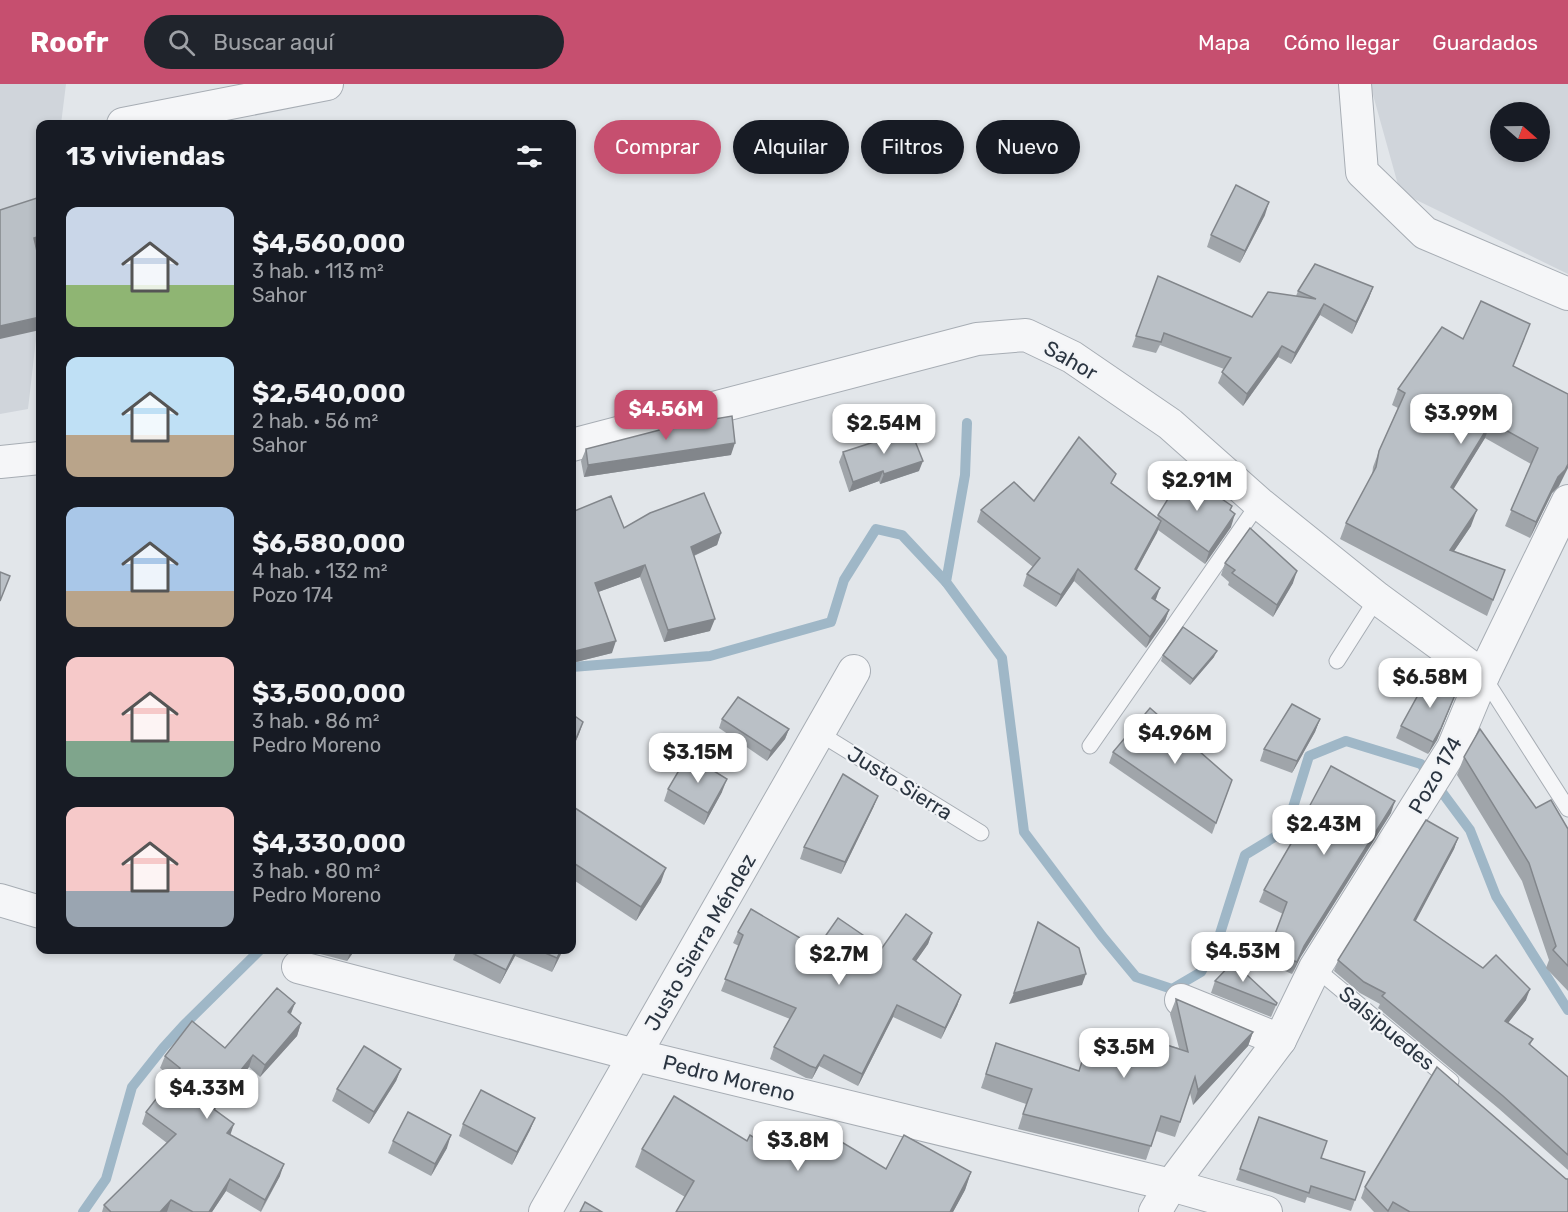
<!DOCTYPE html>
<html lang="es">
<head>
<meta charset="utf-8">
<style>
  :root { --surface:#171b24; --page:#20242c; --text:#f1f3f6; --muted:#9ea1a6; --accent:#c64f6f }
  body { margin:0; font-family:Rubik,sans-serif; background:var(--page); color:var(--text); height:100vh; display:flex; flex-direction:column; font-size:22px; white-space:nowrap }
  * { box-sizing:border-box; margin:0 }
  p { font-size:20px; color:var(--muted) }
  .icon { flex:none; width:33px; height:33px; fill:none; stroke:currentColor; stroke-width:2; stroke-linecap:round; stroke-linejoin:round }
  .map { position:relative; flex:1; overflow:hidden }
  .sheet { position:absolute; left:36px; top:36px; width:540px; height:834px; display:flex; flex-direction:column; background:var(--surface); border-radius:12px; box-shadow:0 3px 9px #0003 }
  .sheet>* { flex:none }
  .banner { position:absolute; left:594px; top:36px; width:570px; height:54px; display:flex; gap:12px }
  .needle { width:39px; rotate:110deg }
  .buttons { position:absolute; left:1490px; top:18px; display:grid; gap:12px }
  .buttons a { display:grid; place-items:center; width:60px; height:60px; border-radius:50%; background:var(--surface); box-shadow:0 3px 9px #0003; font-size:30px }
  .price { position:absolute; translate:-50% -51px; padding:0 14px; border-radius:12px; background:#fff; color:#222; font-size:20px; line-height:39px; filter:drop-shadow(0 2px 3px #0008) }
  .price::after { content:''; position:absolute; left:50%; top:36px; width:18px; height:14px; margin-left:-9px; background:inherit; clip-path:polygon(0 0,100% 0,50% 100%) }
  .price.current { background:var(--accent); color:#fff }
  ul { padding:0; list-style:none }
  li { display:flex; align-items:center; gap:18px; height:150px; padding:0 30px }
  li span { display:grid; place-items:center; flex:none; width:168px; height:120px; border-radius:12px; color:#555 }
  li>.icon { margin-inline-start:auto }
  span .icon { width:72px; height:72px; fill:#fffc; stroke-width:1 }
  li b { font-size:26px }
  h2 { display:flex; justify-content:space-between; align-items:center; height:72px; padding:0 30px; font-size:26px }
  .pill { padding:0 21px; border-radius:27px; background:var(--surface); box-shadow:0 3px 9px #0003; font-size:21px; line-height:54px }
  .pill.current { background:var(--accent); color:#fff }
  header { display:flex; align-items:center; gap:36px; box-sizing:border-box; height:84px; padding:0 30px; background:var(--accent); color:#fff }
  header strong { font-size:28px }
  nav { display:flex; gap:33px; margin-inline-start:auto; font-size:21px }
  .search { width:420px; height:54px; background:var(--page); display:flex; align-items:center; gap:15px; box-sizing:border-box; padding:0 21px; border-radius:33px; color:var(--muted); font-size:22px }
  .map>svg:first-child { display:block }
  .built { fill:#d0d5db; fill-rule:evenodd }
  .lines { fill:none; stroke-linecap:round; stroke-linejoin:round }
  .stream { stroke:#9fb7c7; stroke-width:10 }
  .service-casing { stroke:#a7adb4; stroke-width:17 }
  .minor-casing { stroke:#a7adb4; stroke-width:34 }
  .service { stroke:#f5f6f8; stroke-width:15 }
  .minor { stroke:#f5f6f8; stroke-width:32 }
  .wall { fill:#a0a5aa }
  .shaded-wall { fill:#82868b }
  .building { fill:#bac0c6; stroke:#82868b; stroke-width:1.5 }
  .labels { text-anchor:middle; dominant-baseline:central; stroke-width:4.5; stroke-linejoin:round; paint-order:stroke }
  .street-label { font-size:21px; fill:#2b3541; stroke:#f2f4f7 }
</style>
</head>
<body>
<header>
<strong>Roofr</strong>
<div class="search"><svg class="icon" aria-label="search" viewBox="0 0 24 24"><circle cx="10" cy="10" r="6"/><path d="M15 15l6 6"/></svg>Buscar aquí</div>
<nav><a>Mapa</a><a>Cómo llegar</a><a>Guardados</a></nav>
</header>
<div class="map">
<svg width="1568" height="1128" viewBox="0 0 1568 1128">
  <rect width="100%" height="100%" fill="#e2e6ea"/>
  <g class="built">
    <path d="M 0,0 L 66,0 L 61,40 L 40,40 L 40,220 L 28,325 L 0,330 Z"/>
    <path d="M 1370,0 L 1568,0 L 1568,190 L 1400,108 ZM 1500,28 L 1539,28 L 1539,68 L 1500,68 Z"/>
  </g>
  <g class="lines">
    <g class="stream">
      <path d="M 967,339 L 965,391 L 946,498 L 1002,574 L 1024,748 L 1102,852 L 1136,893 L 1172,905 L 1201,888 L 1217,859 L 1245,771 L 1286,746 L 1309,672 L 1346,657 L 1421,680 L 1470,746 L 1496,812 L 1568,926"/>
      <path d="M 572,583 L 710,572 L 831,538 L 844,496 L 876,445 L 902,451 L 946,498"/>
      <path d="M 83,1128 L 106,1095 L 132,1003 L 163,964 L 183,942 L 260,866"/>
    </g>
    <defs>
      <g id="service">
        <path d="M 1337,577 L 1377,514"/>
        <path d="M 1483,592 L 1568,725"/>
        <path d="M 819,649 L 981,749"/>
        <path d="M 1090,662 L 1259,419"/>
        <path d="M 1315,884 L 1451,997"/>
      </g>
      <g id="minor">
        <path d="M 1355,0 L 1362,88 L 1425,149 L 1568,210"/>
        <path d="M 123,40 L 327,0"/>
        <path d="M 572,361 L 977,255 L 1026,251 L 1072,273 L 1170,340 L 1259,419 L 1377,514 L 1483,592"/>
        <path d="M 0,378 L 40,374"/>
        <path d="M 0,816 L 40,828"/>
        <path d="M 298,883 L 635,971 L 1171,1101 L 1266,1128"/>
        <path d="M 1181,916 L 1280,956"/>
        <path d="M 545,1128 L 854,587"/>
        <path d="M 1155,1128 L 1171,1101 L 1280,956 L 1315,884 L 1453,664 L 1483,592 L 1568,417"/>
      </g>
    </defs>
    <use href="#service" class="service-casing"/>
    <use href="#minor" class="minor-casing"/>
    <use href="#service" class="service"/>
    <use href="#minor" class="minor"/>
  </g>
  <g class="wall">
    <path d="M 1265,131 L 1240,179 L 1207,163 L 1211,151 Z"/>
    <path d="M 1158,192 L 1252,233 L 1296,212 L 1298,207 L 1373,203 L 1369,214 L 1352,250 L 1320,231 L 1291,280 L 1278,273 L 1243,322 L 1218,299 L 1224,285 L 1160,261 L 1156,269 L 1132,263 Z"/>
    <path d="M 1463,255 L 1524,256 L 1513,282 L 1559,402 L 1552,409 L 1530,454 L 1505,442 L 1531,380 L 1485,354 L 1453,405 L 1471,442 L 1454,467 L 1505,486 L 1487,532 L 1340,455 L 1346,439 L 1372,392 L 1373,383 L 1379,367 L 1398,324 L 1392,321 L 1398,305 Z"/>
    <path d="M 872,354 L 919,387 L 880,400 L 879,397 L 849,408 L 839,378 L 843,368 L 871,359 Z"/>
    <path d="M 586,365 L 731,371 L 584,393 L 581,377 Z"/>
    <path d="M 1113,400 L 1157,434 L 1158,431 L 1231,426 L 1231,443 L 1205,480 L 1158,446 L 1137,486 L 1156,516 L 1169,526 L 1165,537 L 1146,564 L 1074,497 L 1056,523 L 1023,502 L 1027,490 L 1033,483 L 977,438 L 981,426 L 1034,417 Z"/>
    <path d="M 572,428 L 624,444 L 721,449 L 717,461 L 694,472 L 710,547 L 664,558 L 640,493 L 598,508 L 612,569 L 572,579 Z"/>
    <path d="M 1225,479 L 1293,499 L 1273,533 L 1228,501 L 1229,498 L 1221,491 Z"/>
    <path d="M 1163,571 L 1214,573 L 1190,601 L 1161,577 Z"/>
    <path d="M 1453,616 L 1437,656 L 1428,670 L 1396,654 L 1401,642 Z"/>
    <path d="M 722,635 L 789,645 L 785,655 L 767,677 L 719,644 Z"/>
    <path d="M 1320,635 L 1315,648 L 1292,689 L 1260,677 L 1264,665 Z"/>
    <path d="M 1113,668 L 1232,696 L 1212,750 L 1109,679 Z"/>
    <path d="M 1464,673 L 1536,724 L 1568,745 L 1568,907 L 1546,884 L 1549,876 L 1522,797 L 1457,691 Z"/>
    <path d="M 668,705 L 722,708 L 704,741 L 664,717 Z"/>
    <path d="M 878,712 L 873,724 L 841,790 L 800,775 L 804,763 Z"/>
    <path d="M 572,722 L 661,798 L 636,837 L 572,795 Z"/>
    <path d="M 1308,725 L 1391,729 L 1300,874 L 1292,890 L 1264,878 L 1283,830 L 1259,818 L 1264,806 L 1304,738 Z"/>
    <path d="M 1458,754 L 1454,765 L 1415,837 L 1526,916 L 1508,939 L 1533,955 L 1530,961 L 1568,993 L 1568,1086 L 1498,1024 L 1378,924 L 1380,920 L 1360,909 L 1334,887 L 1338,876 Z"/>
    <path d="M 738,848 L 817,864 L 882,864 L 932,849 L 928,860 L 916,877 L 961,911 L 957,922 L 941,955 L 893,933 L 858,1002 L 819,982 L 812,995 L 806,994 L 770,975 L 774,963 L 790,935 L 721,907 L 739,862 L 733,859 Z"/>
    <path d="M 305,866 L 355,866 L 347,877 Z"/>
    <path d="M 457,866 L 563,866 L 552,888 L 515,872 L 500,900 L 453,876 Z"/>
    <path d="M 1215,897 L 1277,919 L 1271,933 L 1211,909 Z"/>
    <path d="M 1176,915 L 1253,948 L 1248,962 L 1193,1021 L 1190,1009 L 1175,1053 L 1156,1047 L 1146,1076 L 1018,1045 L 1026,1020 L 981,1004 L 996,959 L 1079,987 L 1087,962 L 1137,978 L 1145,954 L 1179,964 L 1170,930 Z"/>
    <path d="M 295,919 L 291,930 L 301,939 L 297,952 L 260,993 L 249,983 L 215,1025 L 230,1051 L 280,1092 L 261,1128 L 226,1107 L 212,1128 L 102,1128 L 104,1121 L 167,1059 L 142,1040 L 146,1028 L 172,993 L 160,984 L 165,972 L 225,964 Z"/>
    <path d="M 401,985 L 396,997 L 369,1040 L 332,1017 L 337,1005 Z"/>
    <path d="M 1259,1033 L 1321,1074 L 1355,1116 L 1351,1127 L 1307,1113 L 1305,1119 L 1236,1096 Z"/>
    <path d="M 535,1034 L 530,1046 L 512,1081 L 459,1052 L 463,1040 Z"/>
    <path d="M 393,1057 L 447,1064 L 431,1092 L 388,1069 Z"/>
    <path d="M 747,1057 L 782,1071 L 807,1071 L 886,1085 L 971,1088 L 965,1106 L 953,1128 L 676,1128 L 685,1113 L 635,1083 L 642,1065 Z"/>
    <path d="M 1566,1095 L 1568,1128 L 1374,1128 L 1361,1114 L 1365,1103 Z"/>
  </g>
  <g class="shaded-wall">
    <path d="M 1269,118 L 1265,131 L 1240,179 L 1245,167 Z"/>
    <path d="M 40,152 L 40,164 L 29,168 L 34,154 Z"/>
    <path d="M 1373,203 L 1369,214 L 1352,250 L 1356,238 Z"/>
    <path d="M 1324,220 L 1320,231 L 1291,280 L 1295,269 Z"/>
    <path d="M 40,233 L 40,246 L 0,255 L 0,242 Z"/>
    <path d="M 1282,262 L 1278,273 L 1243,322 L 1247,310 Z"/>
    <path d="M 1491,338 L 1485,354 L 1445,419 L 1451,403 Z"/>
    <path d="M 735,359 L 731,371 L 584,393 L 588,381 Z"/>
    <path d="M 923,377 L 919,387 L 880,400 L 884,390 Z"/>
    <path d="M 1568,380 L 1568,384 L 1559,402 L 1552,409 L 1530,454 L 1536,438 L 1558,393 Z"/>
    <path d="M 883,387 L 879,397 L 849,408 L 853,398 Z"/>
    <path d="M 1477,426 L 1471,442 L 1444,482 L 1450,466 Z"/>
    <path d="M 1235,430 L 1231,443 L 1205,480 L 1209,468 Z"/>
    <path d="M 1161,437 L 1157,449 L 1131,496 L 1135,485 Z"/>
    <path d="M 721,449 L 717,461 L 686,475 L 691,463 Z"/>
    <path d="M 645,481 L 640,493 L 590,511 L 595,499 Z"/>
    <path d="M 1078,485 L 1074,497 L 1056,523 L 1061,511 Z"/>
    <path d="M 1297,487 L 1293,499 L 1273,533 L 1277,521 Z"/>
    <path d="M 1160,504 L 1156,515 L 1148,525 L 1152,514 Z"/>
    <path d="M 1169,526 L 1165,537 L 1146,564 L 1150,553 Z"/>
    <path d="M 715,535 L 710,547 L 664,558 L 668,546 Z"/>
    <path d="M 616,557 L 612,569 L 572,579 L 572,576 L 575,567 Z"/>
    <path d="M 1217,567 L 1214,573 L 1190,601 L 1193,595 Z"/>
    <path d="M 1458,604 L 1437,656 L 1428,670 L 1433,658 Z"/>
    <path d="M 1320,635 L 1315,648 L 1292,689 L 1297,677 Z"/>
    <path d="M 583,638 L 579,650 L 572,666 L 572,664 Z"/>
    <path d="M 789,645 L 785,655 L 767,677 L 771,667 Z"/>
    <path d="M 727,695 L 722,708 L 704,741 L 708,729 Z"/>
    <path d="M 878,712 L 873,724 L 841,790 L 845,778 Z"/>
    <path d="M 1395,717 L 1391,729 L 1300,874 L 1292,890 L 1297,878 L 1304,862 Z"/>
    <path d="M 1458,754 L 1454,765 L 1410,848 L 1414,836 Z"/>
    <path d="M 666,784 L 661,798 L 636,837 L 641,823 Z"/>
    <path d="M 932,849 L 928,860 L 909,887 L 913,875 Z"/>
    <path d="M 351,866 L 355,866 L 347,877 Z"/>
    <path d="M 516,866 L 517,866 L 515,872 L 500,900 L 506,886 Z"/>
    <path d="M 561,866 L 563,866 L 552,888 L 557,874 Z"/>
    <path d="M 1086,890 L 1082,901 L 1009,920 L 1014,909 Z"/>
    <path d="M 1530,905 L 1526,916 L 1501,948 L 1505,937 Z"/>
    <path d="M 961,911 L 957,922 L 941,955 L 945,944 Z"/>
    <path d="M 295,919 L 290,931 L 288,928 Z"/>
    <path d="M 897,921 L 893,933 L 858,1002 L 862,990 Z"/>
    <path d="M 301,939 L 297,952 L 260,993 L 265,981 Z"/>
    <path d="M 1253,948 L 1248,962 L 1193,1021 L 1198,1006 Z"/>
    <path d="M 253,971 L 249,983 L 207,1035 L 211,1023 Z"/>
    <path d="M 824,971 L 819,982 L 812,995 L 816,984 Z"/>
    <path d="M 401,985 L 396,997 L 369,1040 L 374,1028 Z"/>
    <path d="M 535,1034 L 530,1046 L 512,1081 L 517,1068 Z"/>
    <path d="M 234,1040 L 230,1052 L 227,1049 Z"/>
    <path d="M 451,1051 L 447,1064 L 431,1092 L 435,1080 Z"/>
    <path d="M 284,1080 L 280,1092 L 260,1128 L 265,1116 Z"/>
    <path d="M 971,1088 L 965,1106 L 953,1128 L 950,1128 Z"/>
    <path d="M 230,1095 L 226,1107 L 212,1128 L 209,1128 Z"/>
    <path d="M 171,1116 L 167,1128 L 160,1128 Z"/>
  </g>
  <g class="building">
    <path d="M 1236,101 L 1269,118 L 1245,167 L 1211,151 Z"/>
    <path d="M 40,113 L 40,152 L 34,154 L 40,181 L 40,233 L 0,242 L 0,126 Z"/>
    <path d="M 1315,180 L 1373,203 L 1356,238 L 1324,220 L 1295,269 L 1282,262 L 1247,310 L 1222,288 L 1231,274 L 1164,249 L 1161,258 L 1136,252 L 1158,192 L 1252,233 L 1268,208 L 1316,215 L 1298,207 Z"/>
    <path d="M 1481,217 L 1530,240 L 1513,282 L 1568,310 L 1568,380 L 1565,386 L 1558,393 L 1536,438 L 1511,426 L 1538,364 L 1491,338 L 1451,403 L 1477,426 L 1450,466 L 1505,486 L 1493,516 L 1346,439 L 1376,383 L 1379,367 L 1405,309 L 1398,305 L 1442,243 L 1463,255 Z"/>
    <path d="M 732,332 L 735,359 L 588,381 L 586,365 L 679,341 Z"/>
    <path d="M 909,342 L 923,377 L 884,390 L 883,387 L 853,398 L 843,368 L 874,358 L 872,354 Z"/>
    <path d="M 1079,353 L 1116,390 L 1111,399 L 1161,437 L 1135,485 L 1160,504 L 1152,514 L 1169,526 L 1150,553 L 1078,485 L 1061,511 L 1027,490 L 1040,474 L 981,426 L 1014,398 L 1034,417 Z"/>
    <path d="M 1184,389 L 1232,422 L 1230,426 L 1235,430 L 1209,468 L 1158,431 Z"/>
    <path d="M 704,409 L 721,449 L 691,463 L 715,535 L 668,546 L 645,481 L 595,499 L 616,557 L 575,567 L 572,553 L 572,436 L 574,435 L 572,428 L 611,412 L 624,444 L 650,429 Z"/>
    <path d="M 1250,444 L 1297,487 L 1277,521 L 1232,489 L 1235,486 L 1225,479 Z"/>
    <path d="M 0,488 L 10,492 L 0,517 Z"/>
    <path d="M 1183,543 L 1217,567 L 1193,595 L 1163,571 Z"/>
    <path d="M 1429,591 L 1458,604 L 1441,644 L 1433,658 L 1401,642 Z"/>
    <path d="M 738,613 L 789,645 L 771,667 L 722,635 Z"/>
    <path d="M 1292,620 L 1320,635 L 1297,677 L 1264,665 Z"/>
    <path d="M 1150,624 L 1232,696 L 1216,739 L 1113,668 Z"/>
    <path d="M 572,630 L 583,638 L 572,664 Z"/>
    <path d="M 1480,645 L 1536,724 L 1551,716 L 1568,745 L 1568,882 L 1553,866 L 1556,862 L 1529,779 L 1464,673 Z"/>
    <path d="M 688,671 L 727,695 L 708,729 L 668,705 Z"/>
    <path d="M 1331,682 L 1395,717 L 1304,862 L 1297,878 L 1269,866 L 1287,818 L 1264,806 L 1310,727 L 1308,725 Z"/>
    <path d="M 843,690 L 878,712 L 845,778 L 804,763 Z"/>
    <path d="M 572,722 L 666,784 L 641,823 L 572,778 Z"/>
    <path d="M 1426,736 L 1458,754 L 1414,836 L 1483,884 L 1496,871 L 1530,905 L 1505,937 L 1533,955 L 1529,960 L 1568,993 L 1568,1071 L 1503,1012 L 1382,912 L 1385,909 L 1364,898 L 1338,876 Z"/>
    <path d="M 751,825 L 817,864 L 838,834 L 882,864 L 906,830 L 932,849 L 913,875 L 961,911 L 945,944 L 897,921 L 862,990 L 824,971 L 816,984 L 810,982 L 774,963 L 796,924 L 725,895 L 743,851 L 738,848 Z"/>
    <path d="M 1038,838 L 1079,864 L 1086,890 L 1014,909 Z"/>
    <path d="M 466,866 L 516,866 L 506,886 Z"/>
    <path d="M 538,866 L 561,866 L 557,874 Z"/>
    <path d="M 1233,878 L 1277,919 L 1276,921 L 1215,897 Z"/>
    <path d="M 277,904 L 295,919 L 288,928 L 301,939 L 265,981 L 253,971 L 211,1023 L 234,1040 L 227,1049 L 284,1080 L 265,1116 L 230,1095 L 209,1128 L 193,1128 L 171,1116 L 160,1128 L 111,1128 L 104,1121 L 176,1050 L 146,1028 L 180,984 L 165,972 L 192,937 L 225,964 Z"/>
    <path d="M 1176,915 L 1253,948 L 1198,1006 L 1195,993 L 1180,1038 L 1161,1032 L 1151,1062 L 1023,1030 L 1032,1005 L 986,990 L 996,959 L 1079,987 L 1087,962 L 1138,978 L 1145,954 L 1188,968 Z"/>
    <path d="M 364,962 L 401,985 L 374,1028 L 337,1005 Z"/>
    <path d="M 1437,983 L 1566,1095 L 1568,1095 L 1568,1128 L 1410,1128 L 1393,1118 L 1388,1127 L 1365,1103 Z"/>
    <path d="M 481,1006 L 535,1034 L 517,1068 L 463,1040 Z"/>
    <path d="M 674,1012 L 747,1057 L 750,1051 L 782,1071 L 789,1060 L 807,1071 L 822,1046 L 886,1085 L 904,1051 L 971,1088 L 950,1128 L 676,1128 L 694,1097 L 642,1065 Z"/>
    <path d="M 408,1028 L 451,1051 L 435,1080 L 393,1057 Z"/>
    <path d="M 1259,1033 L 1327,1057 L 1321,1074 L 1365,1088 L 1355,1116 L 1311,1102 L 1309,1109 L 1240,1085 Z"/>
    <path d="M 585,1118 L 602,1128 L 580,1128 Z"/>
  </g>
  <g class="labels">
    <g class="street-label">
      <text transform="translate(1071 276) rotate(30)">Sahor</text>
      <text transform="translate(1435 691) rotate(-60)">Pozo 174</text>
      <text transform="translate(900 699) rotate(32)">Justo Sierra</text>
      <text transform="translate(700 858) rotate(-60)">Justo Sierra Méndez</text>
      <text transform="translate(1387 944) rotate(40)">Salsipuedes</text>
      <text transform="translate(729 994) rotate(14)">Pedro Moreno</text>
    </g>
  </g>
</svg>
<div class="buttons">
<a><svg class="needle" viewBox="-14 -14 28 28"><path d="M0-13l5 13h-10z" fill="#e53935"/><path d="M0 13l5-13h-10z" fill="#9ea1a6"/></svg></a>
</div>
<b class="price current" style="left:666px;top:357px">$4.56M</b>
<b class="price" style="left:1461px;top:361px">$3.99M</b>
<b class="price" style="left:884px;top:371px">$2.54M</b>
<b class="price" style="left:1197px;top:428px">$2.91M</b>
<b class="price" style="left:1430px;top:625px">$6.58M</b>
<b class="price" style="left:1175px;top:681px">$4.96M</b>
<b class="price" style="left:698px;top:700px">$3.15M</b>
<b class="price" style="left:1324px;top:772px">$2.43M</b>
<b class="price" style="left:1243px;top:899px">$4.53M</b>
<b class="price" style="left:839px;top:902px">$2.7M</b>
<b class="price" style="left:1124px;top:995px">$3.5M</b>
<b class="price" style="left:207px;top:1036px">$4.33M</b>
<b class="price" style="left:798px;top:1088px">$3.8M</b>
<div class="banner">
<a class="pill current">Comprar</a>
<a class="pill">Alquilar</a>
<a class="pill">Filtros</a>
<a class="pill">Nuevo</a>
</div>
<section class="sheet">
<h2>13 viviendas<svg class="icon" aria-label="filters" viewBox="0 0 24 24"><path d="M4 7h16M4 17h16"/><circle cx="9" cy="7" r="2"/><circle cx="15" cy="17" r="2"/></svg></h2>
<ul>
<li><span style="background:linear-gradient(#c9d6e8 65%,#8fb573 0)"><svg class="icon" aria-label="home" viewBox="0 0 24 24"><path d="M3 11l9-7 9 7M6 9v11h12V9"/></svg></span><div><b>$4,560,000</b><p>3 hab. · 113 m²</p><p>Sahor</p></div></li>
<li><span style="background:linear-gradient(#bfe0f5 65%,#b9a48a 0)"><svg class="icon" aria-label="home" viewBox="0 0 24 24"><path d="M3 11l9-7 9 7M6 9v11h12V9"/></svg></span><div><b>$2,540,000</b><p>2 hab. · 56 m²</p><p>Sahor</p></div></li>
<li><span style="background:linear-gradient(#a9c7e8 70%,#b9a48a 0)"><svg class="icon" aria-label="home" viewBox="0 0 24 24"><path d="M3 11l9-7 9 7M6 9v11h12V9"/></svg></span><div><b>$6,580,000</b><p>4 hab. · 132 m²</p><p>Pozo 174</p></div></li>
<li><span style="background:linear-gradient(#f6c9c9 70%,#7fa58c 0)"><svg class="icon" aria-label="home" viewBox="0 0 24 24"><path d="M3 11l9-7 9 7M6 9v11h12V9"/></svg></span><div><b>$3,500,000</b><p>3 hab. · 86 m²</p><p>Pedro Moreno</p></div></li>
<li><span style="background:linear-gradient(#f6c9c9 70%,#9aa5b1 0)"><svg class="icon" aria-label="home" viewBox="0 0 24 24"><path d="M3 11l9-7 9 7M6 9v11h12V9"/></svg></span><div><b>$4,330,000</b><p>3 hab. · 80 m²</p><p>Pedro Moreno</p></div></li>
</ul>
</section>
</div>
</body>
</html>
